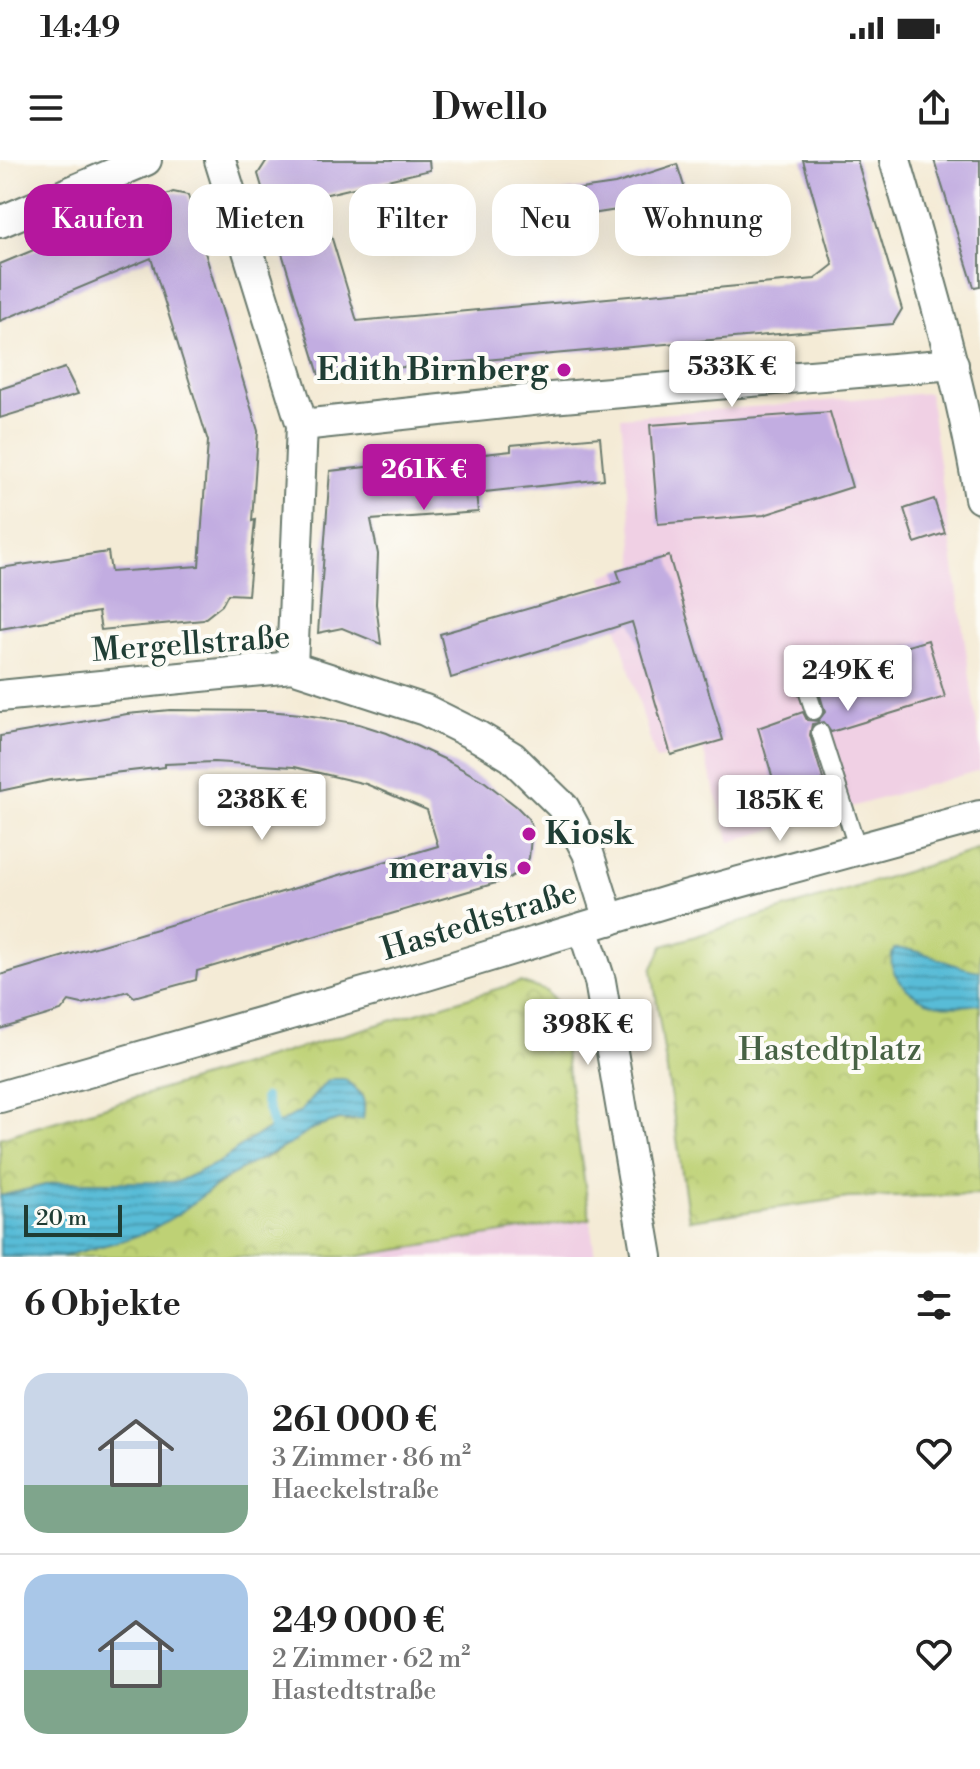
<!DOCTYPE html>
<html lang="de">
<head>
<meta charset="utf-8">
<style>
  :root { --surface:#fff; --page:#f6f6f6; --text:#222; --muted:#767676; --line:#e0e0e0; --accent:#b5179e }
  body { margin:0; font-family:"Libre Bodoni",serif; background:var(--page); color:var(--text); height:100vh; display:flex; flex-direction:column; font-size:30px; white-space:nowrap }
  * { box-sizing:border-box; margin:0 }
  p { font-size:26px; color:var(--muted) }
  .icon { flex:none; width:44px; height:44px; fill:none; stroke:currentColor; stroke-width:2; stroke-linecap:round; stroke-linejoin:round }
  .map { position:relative; height:1097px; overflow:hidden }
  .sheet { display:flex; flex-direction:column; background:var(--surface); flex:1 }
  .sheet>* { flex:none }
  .banner { position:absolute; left:24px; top:24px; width:932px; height:72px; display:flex; gap:16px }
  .scale { position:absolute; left:24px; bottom:20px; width:98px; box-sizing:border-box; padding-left:8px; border:4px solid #1f3d34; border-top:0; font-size:22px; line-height:28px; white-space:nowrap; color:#1f3d34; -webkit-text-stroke:6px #fdfcf7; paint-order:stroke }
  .price { position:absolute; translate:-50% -68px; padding:0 18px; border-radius:8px; background:#fff; color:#222; font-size:26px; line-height:52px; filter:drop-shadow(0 2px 4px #0008) }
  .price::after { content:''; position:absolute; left:50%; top:48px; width:24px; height:18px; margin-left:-12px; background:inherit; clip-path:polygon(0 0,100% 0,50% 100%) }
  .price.on { background:var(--accent); color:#fff }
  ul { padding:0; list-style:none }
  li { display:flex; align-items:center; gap:24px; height:200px; padding:0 24px }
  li+li { border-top:2px solid var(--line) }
  li span { display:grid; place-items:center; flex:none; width:224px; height:160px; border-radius:24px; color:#555 }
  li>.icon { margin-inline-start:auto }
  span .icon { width:96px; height:96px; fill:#fffc; stroke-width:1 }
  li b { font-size:34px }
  h2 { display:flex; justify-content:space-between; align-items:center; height:96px; padding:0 24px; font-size:34px }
  .chip { padding:0 28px; border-radius:24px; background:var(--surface); box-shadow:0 8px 32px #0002; font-size:28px; line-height:72px }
  .chip.on { background:var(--accent); color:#fff }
  .status { display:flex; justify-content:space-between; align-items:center; height:56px; padding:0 40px; background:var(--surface); direction:ltr }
  .status svg { height:22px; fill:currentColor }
  header { display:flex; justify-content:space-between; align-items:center; height:104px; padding:0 24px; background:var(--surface); font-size:36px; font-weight:600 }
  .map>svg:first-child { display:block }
  .built { fill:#f0d0e4 }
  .park { fill:url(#park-crowns); stroke:#6e8754; stroke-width:2 }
  .water { fill:url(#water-rules); stroke:#3c7c86; stroke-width:2 }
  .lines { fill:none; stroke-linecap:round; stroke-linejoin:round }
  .stream { stroke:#59bcd7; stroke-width:10 }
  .building { fill:#c2ade1 }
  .lane-casing { stroke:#6a7a6d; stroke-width:20 }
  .street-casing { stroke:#6a7a6d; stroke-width:34 }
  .lane { stroke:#fff; stroke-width:16 }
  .street { stroke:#fff; stroke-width:30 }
  .poi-dot { fill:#b5179e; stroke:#fdfcf7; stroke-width:3 }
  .labels { text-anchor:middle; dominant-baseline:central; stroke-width:8; stroke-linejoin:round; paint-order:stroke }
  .poi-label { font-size:32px; font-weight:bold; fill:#1f3d34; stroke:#fdfcf7; text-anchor:end }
  .street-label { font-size:32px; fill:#1f3d34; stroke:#fdfcf7 }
  .park-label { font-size:32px; fill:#476244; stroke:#fdfcf7 }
</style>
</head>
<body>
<div class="status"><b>14:49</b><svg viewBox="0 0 49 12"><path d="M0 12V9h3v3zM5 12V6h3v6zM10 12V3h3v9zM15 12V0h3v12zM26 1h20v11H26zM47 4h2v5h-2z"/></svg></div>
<header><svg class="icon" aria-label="menu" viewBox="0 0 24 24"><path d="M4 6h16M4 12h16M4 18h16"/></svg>Dwello<svg class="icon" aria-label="share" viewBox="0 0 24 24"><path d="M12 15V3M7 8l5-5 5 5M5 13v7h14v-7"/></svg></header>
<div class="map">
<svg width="980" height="1097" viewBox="0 0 980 1097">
  <defs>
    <pattern id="park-crowns" width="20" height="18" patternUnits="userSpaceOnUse" patternTransform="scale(2)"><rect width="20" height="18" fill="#bed174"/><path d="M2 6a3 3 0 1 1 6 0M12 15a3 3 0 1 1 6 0" fill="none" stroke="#a3b465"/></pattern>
    <pattern id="water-rules" width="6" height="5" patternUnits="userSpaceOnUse" patternTransform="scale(2)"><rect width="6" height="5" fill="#59bcd7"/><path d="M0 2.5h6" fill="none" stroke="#499aaf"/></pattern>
  </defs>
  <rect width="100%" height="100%" fill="#fdfcf7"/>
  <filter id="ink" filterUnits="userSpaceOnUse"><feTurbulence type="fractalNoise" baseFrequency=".0125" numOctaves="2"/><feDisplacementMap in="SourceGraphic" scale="16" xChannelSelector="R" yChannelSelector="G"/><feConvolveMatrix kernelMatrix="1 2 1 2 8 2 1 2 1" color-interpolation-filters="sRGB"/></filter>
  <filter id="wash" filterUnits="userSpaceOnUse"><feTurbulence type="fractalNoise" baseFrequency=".006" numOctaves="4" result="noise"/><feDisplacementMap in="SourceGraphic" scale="32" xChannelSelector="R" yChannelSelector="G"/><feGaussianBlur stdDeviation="1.8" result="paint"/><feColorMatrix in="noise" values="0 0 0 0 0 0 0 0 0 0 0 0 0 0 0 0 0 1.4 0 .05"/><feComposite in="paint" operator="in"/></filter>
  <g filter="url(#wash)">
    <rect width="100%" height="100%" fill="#f4ebd6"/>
    <g class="built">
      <path d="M 929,233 L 980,587 L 980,610 L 730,682 L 702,586 L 656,600 L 602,416 L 635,405 L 621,257 Z"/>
      <path d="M 590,1059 L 595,1097 L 353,1097 Z"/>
    </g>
    <g class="park">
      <path d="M 980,689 L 980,1035 L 848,1038 L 689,1060 L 652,810 L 663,786 Z"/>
      <path d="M 520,822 L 546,831 L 558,845 L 590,1059 L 353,1097 L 60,1097 L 124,1080 L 149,1071 L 248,1005 L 273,994 L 312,969 L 339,960 L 352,962 L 363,935 L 344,919 L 326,922 L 301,951 L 251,979 L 220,1002 L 177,1022 L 58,1022 L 0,1036 L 0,978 Z"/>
    </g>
    <g class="water">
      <path d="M 894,789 C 925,787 949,808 980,811 L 980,844 C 965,846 949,847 935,844 C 912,839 883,813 894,789 Z"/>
      <path d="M 333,919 L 344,919 C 361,933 367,935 363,959 L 339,960 L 312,969 L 294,982 L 248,1005 L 216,1025 L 180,1053 L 149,1071 L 124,1080 L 60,1097 L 0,1097 L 0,1036 L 58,1022 L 177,1022 L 220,1002 L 251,979 L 301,951 L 326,922 Z"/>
    </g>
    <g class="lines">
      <path class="stream" d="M 265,938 L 277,978"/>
    </g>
    <g id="blocks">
      <g class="building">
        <path d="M 267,0 L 429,0 L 430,10 L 319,36 L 357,161 L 815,119 L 833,105 L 803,0 L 857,0 L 902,149 L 893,164 L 370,210 L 320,218 L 258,14 Z"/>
        <path d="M 934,0 L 980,0 L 980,126 L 974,127 Z"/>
        <path d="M 677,4 L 688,39 L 559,59 L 552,33 L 615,24 Z"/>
        <path d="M 173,32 L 188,35 L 258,271 L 252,361 L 255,360 L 248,435 L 228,434 L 222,445 L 203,460 L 101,470 L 98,452 L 0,469 L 0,408 L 108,392 L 111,412 L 199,406 L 208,281 L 151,98 L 0,161 L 0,104 Z"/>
        <path d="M 65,208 L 78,234 L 0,258 L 0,229 Z"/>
        <path d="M 830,252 L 852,327 L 764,355 L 658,364 L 650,265 Z"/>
        <path d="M 600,277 L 604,319 L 476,333 L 478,352 L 371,360 L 378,394 L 376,444 L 381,484 L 342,468 L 318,473 L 330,311 L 511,291 L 511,285 Z"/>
        <path d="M 934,339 L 945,373 L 915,383 L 904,349 Z"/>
        <path d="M 669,396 L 723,580 L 671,595 L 632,462 L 451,518 L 440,474 L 621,422 L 617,411 Z"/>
        <path d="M 928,480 L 945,537 L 831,572 L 823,562 L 812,564 L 810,575 L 827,633 L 781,646 L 758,568 L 803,552 L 807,560 L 818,561 L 825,552 L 819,532 L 828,529 L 822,512 Z"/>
        <path d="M 170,550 L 267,551 L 301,554 L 359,564 L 387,573 L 444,599 L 485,622 L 516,646 L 528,658 L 532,667 L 529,698 L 524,708 L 506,720 L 197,811 L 196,820 L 134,837 L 128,831 L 82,844 L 69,841 L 61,851 L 0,869 L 0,815 L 438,686 L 427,650 L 366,624 L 294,607 L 214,602 L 165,604 L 165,607 L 51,620 L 0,631 L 0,576 L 127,554 Z"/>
      </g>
    </g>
  </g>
  <g filter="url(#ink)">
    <use href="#blocks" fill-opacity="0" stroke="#6a7a6d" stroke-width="2"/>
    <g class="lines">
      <defs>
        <g id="lane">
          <path d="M 803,518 L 814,551"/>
          <path d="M 820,572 L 858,690"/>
        </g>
        <g id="street">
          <path d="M 220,0 L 302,265 L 292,507"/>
          <path d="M 895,0 C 928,112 961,223 980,338"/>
          <path d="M 0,62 L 146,0"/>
          <path d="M 302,265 L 551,238 L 953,204"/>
          <path d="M 0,536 L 292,507 L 425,550 L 479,577 L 512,597 L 564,648 L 588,693 L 609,760"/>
          <path d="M 583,768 L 600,821 L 647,1097"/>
          <path d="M 0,937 L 427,815 L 670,741 L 980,656"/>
        </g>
      </defs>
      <use href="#lane" class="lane-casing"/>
      <use href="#street" class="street-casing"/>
      <use href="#lane" class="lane"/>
      <use href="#street" class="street"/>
    </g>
  </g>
  <g class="poi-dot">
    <circle cx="564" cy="210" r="8"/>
    <circle cx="529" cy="674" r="8"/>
    <circle cx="524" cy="708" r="8"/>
  </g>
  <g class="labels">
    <g class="poi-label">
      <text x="548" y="210">Edith Birnberg</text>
      <text x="545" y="674" text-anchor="start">Kiosk</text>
      <text x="508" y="708">meravis</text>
    </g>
    <g class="street-label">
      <text transform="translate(191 484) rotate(-4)">Mergellstraße</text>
      <text transform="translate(479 761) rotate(-17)">Hastedtstraße</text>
    </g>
    <g class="park-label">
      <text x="830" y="890">Hastedtplatz</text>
    </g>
  </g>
</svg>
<div class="scale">20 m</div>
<b class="price" style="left:732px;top:249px">533K €</b>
<b class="price on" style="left:424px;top:352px">261K €</b>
<b class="price" style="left:848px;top:553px">249K €</b>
<b class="price" style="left:262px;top:682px">238K €</b>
<b class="price" style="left:780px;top:683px">185K €</b>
<b class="price" style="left:588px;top:907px">398K €</b>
<div class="banner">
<a class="chip on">Kaufen</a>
<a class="chip">Mieten</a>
<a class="chip">Filter</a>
<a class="chip">Neu</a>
<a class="chip">Wohnung</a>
</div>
</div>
<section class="sheet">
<h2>6 Objekte<svg class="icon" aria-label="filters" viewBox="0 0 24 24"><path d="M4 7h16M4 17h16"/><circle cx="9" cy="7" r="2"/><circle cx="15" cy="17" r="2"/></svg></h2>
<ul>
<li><span style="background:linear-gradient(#c9d6e8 70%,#7fa58c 0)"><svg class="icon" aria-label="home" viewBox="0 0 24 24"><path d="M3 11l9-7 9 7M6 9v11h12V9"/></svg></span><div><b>261 000 €</b><p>3 Zimmer · 86 m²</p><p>Haeckelstraße</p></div><svg class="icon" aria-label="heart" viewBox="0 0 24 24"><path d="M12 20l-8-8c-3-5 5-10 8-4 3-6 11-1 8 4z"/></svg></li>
<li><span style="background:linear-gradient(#a9c7e8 60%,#7fa58c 0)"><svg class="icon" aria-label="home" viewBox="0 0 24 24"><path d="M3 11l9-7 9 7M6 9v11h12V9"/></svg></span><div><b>249 000 €</b><p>2 Zimmer · 62 m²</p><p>Hastedtstraße</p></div><svg class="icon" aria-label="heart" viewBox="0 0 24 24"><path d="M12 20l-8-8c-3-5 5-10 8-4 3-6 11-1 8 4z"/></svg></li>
</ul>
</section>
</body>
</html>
